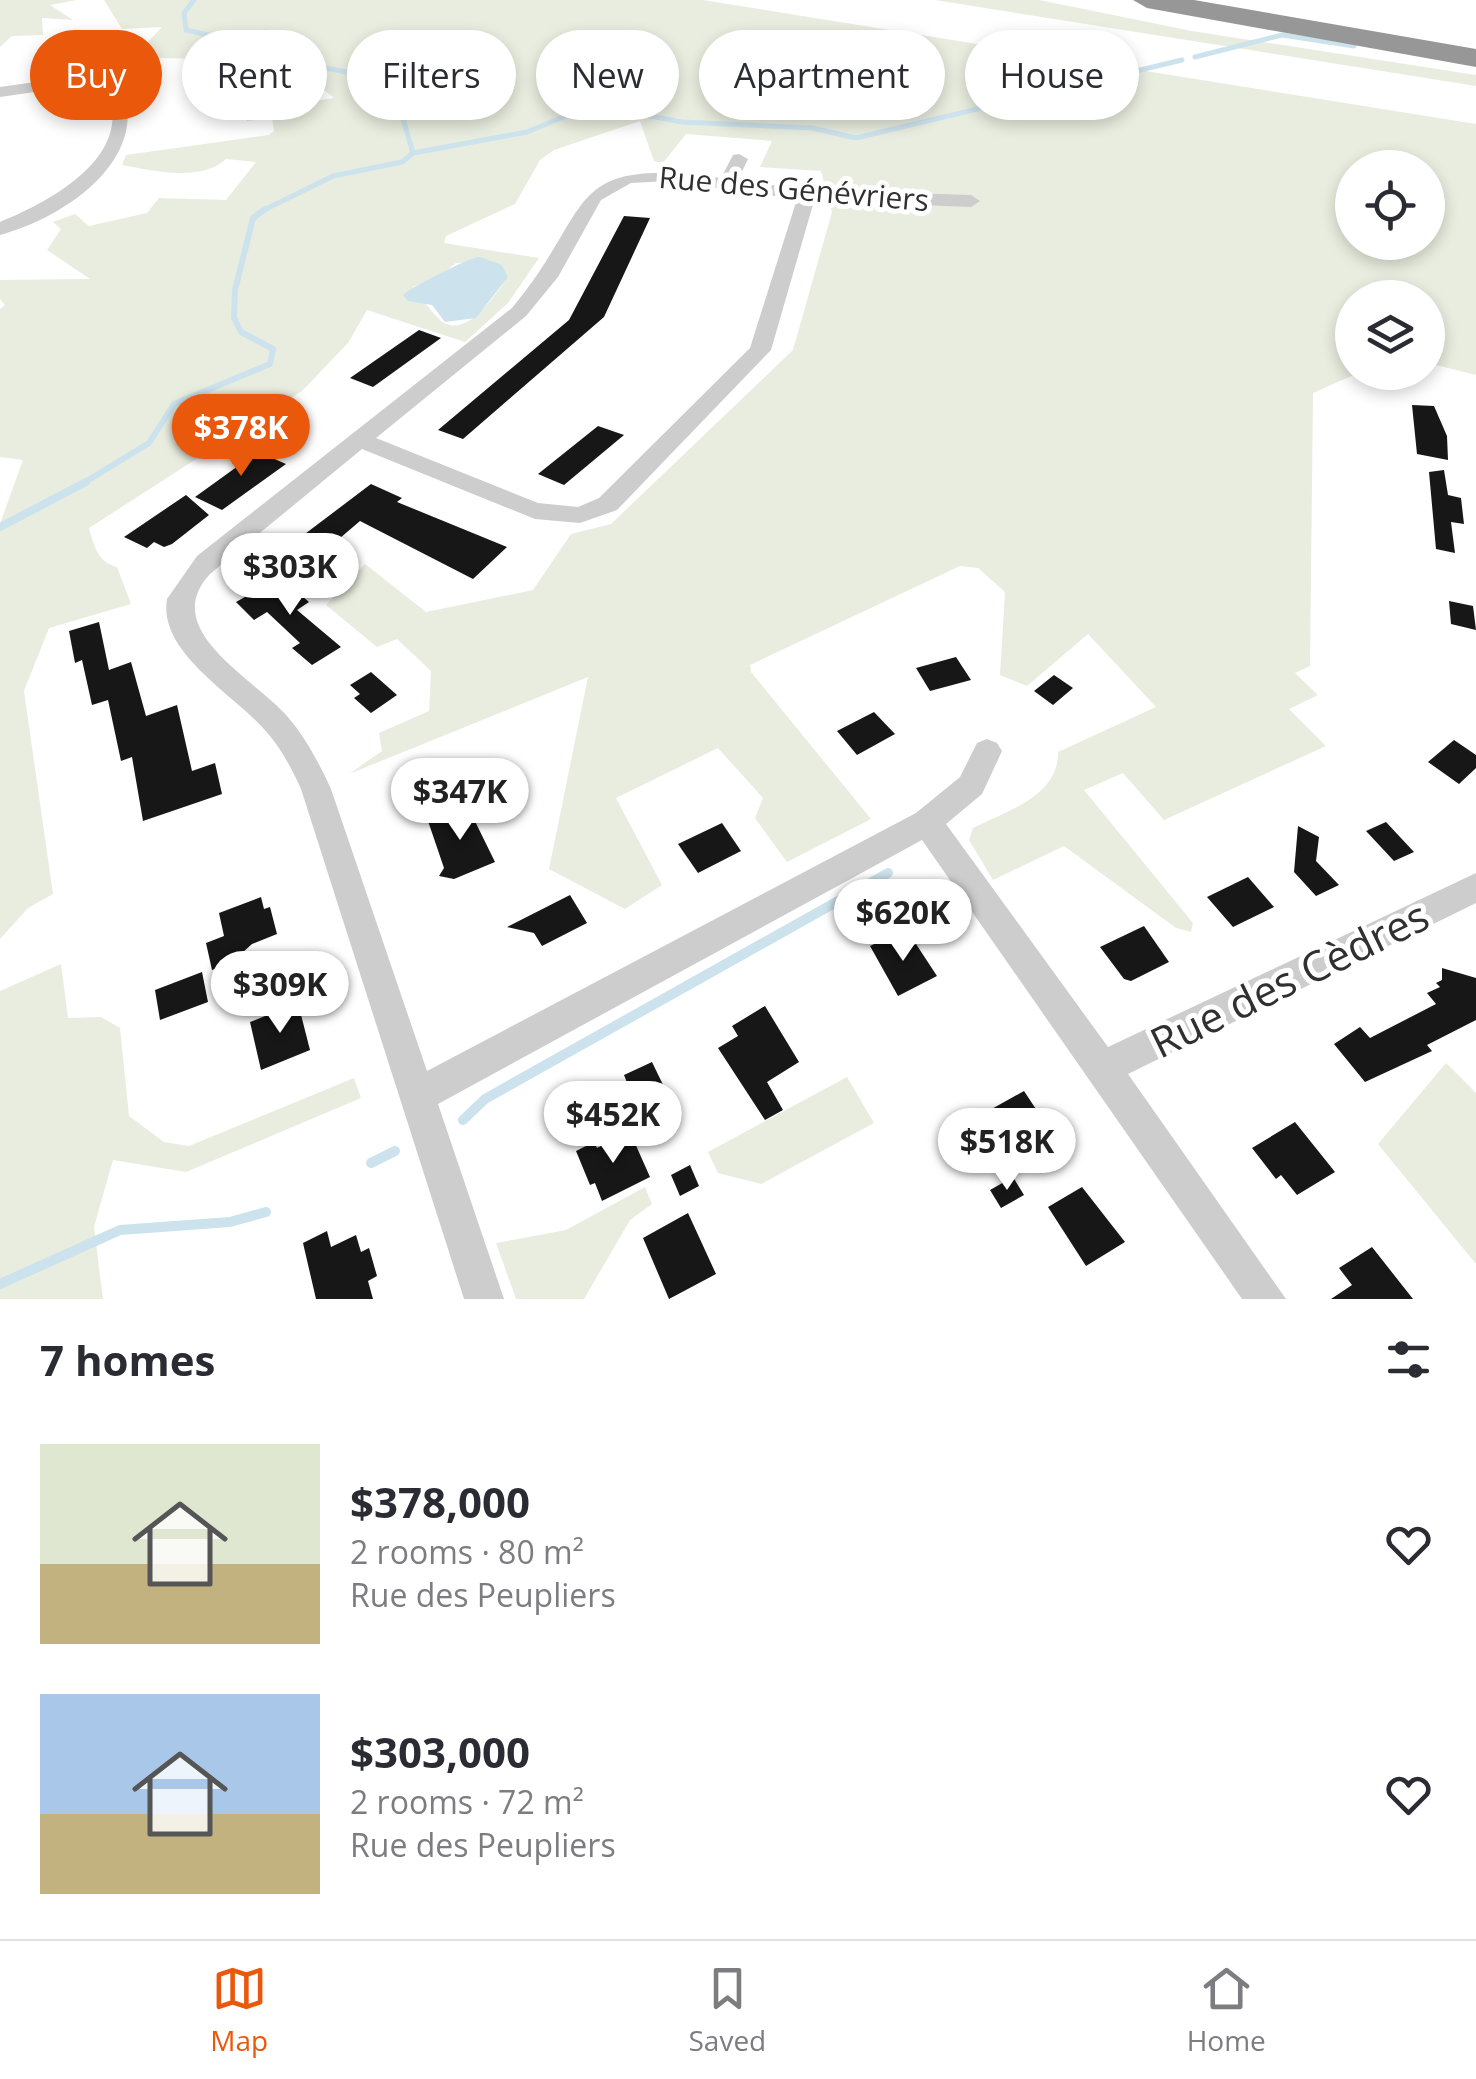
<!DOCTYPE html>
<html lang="en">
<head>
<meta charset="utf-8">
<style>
  :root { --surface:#fff; --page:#f7f7f7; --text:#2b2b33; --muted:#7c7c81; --line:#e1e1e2; --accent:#ea580c }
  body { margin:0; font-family:"Open Sans",sans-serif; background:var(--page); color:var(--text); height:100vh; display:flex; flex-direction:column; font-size:38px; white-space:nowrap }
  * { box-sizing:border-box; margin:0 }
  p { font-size:32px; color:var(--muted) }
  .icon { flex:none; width:55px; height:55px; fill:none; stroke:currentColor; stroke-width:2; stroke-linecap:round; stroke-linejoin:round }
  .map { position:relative; height:1299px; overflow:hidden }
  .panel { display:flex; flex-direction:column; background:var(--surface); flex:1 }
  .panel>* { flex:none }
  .guide { position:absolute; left:30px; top:30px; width:1418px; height:90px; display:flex; gap:20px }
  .fabs { position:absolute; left:1335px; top:150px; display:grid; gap:20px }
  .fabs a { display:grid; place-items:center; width:110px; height:110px; border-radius:50%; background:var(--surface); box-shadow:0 5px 15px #0003; font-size:50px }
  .price { position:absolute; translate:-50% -85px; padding:0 22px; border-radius:35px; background:#fff; color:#222; font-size:32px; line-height:65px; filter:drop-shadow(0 2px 5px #0008) }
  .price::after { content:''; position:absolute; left:50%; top:60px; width:30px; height:22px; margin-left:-15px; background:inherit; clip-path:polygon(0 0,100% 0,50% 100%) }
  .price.selected { background:var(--accent); color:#fff }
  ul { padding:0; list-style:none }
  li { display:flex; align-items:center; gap:30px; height:250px; padding:0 40px }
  li span { display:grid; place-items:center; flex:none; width:280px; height:200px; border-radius:0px; color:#555 }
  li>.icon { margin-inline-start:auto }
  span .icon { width:120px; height:120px; fill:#fffc; stroke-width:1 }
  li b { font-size:42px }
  h2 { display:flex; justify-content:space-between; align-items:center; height:120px; padding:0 40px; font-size:42px }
  .pill { padding:0 35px; border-radius:45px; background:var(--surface); box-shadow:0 5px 15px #0003; font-size:35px; line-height:90px }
  .pill.selected { background:var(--accent); color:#fff }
  .dock { display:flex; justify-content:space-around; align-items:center; height:140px; border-top:2px solid var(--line); background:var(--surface); font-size:28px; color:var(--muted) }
  .dock a { display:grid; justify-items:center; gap:5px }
  .dock .selected { color:var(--accent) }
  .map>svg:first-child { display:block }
  .green { fill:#e8eddf; fill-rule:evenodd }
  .water { fill:#cce2ec }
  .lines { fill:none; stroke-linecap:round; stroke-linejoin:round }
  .stream-far3 { stroke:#cce2ec; stroke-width:5 }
  .stream-far2 { stroke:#cce2ec; stroke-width:6 }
  .stream-far1 { stroke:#cce2ec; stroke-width:8 }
  .stream { stroke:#cce2ec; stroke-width:10 }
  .building { fill:#171717 }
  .street { fill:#cdcdcd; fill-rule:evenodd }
  .highway { fill:#979797; fill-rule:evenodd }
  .labels { text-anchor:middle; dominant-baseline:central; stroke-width:10; stroke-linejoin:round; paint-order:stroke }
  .far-street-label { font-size:30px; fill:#303030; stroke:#fff }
  .near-street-label { font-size:42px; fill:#303030; stroke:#fff }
</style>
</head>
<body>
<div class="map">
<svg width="1476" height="1299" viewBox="0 0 1476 1299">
  <rect width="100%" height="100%" fill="#fff"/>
  <g class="green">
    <path d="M 0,0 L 77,0 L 50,5 L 73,20 L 42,18 L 43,35 L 12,36 L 0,47 Z"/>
    <path d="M 104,0 L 703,0 L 1476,124 L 1476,375 L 1428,363 L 1428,298 L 1352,298 L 1352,372 L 1358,373 L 1313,393 L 1310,666 L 1295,673 L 1318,695 L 1289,709 L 1326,746 L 1164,820 L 1123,773 L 1084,790 L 1193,923 L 1191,932 L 1176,928 L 1064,846 L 993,880 L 969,840 L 973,828 C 1007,811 1059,796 1058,752 L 1156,707 L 1088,634 L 1027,686 L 1000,675 L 1005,592 L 978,568 L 960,566 L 750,665 L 751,672 L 871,819 L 787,862 L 755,818 L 763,798 L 718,748 L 616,798 L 662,885 L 625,909 L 549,869 L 588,677 L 349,774 L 382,751 L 379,733 L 429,711 L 431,671 L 397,639 L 377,647 L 326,605 L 365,564 L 426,612 L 533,590 L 571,534 L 611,524 L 793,350 L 832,212 L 821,171 L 760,167 L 772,141 L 686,134 L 663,163 L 654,161 L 640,121 L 554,150 L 540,160 L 515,204 L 446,236 L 444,243 L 539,258 L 508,303 L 465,342 L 367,310 L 348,343 L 302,391 L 89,528 C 94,545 97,562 117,567 L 131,604 L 49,628 L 24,691 L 53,894 L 28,908 L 0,939 L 0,524 L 23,460 L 0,457 L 0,309 L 5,305 L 0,299 L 0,280 L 90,279 L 47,250 L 61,229 L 53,222 L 75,214 L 89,226 L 147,213 L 159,198 L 226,200 L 256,162 L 226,159 C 201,182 154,171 122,165 L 126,155 L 269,135 L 274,131 L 272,118 L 247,121 L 246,111 L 334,98 C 281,52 200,60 133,58 L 162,27 L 122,29 ZM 1352,168 L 1428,168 L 1428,242 L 1352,242 ZM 456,263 L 502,265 L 508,277 C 497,292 464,345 438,318 C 430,310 421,297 413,287 L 433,281 Z"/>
    <path d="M 935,0 L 1039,0 L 1192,31 L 1476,75 L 1476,86 Z"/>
    <path d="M 61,964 L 68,1018 L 101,1017 L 120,1028 L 129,1116 L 164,1142 L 189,1146 L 354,1078 L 361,1098 L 186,1172 L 113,1160 L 94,1227 L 103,1299 L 0,1299 L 0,991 Z"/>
    <path d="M 1446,1063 L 1476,1093 L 1476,1264 L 1378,1144 Z"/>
    <path d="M 847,1077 L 874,1123 L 761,1184 L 718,1173 L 708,1152 Z"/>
    <path d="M 645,1187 L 652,1204 L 630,1220 L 584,1299 L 516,1299 L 496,1243 L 566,1230 Z"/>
  </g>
  <path class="water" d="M 480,257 L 502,265 L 508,277 L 476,318 L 445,322 L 432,305 L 408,301 L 403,295 C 407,290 469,257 480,257 Z"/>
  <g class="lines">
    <g class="stream-far3">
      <path d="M 194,0 L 184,13 L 186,30 L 217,37 L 266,32 L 312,65 L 370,77 L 380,85 L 402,115 L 413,153 L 402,162 L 333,176 L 262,211"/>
      <path d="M 1195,57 L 1282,35 L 1354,46"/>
      <path d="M 413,153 L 527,132 L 580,110 L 602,107 L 682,122 L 812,128 L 856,138 L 1182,60"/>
    </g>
    <path class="stream-far2" d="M 82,484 L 149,443 L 174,404 L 270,364 L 273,349 L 241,332 L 234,318 L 235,290 L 253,218 L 265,209"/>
    <path class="stream-far1" d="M 0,527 L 86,482"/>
    <g class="stream">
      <path d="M 463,1120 L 485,1099 L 888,873"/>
      <path d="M 371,1163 L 395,1151"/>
      <path d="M 0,1284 L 120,1230 L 230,1222 L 266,1212"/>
    </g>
  </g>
  <g class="building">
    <path d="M 624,216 L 650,218 L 604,317 L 463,439 L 438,430 L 569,320 Z"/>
    <path d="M 419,330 L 441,338 L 373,387 L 350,378 Z"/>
    <path d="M 1412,405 L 1434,406 L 1447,436 L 1448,460 L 1417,454 Z"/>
    <path d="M 598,426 L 624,435 L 564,485 L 538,474 Z"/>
    <path d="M 252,449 L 286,464 L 222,510 L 195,497 L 238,466 L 232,463 Z"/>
    <path d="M 1444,470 L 1448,495 L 1461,498 L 1464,524 L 1451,522 L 1455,553 L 1436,549 L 1429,472 Z"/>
    <path d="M 371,484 L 402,498 L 397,502 L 507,547 L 473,579 L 360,521 L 319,556 L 293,543 Z"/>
    <path d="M 186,495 L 209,515 L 172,544 L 164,547 L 154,542 L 147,548 L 124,537 Z"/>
    <path d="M 280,577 L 309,602 L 297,610 L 341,647 L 312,665 L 292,648 L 300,643 L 267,612 L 254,620 L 236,602 Z"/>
    <path d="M 1449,601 L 1473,606 L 1476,630 L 1451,624 Z"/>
    <path d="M 99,622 L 109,670 L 131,662 L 146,716 L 177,705 L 192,771 L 215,763 L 222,794 L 143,821 L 132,757 L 121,761 L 108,700 L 92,705 L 82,660 L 75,663 L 69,631 Z"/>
    <path d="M 956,657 L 971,680 L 930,691 L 916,668 Z"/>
    <path d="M 371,672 L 397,695 L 371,713 L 354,698 L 360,694 L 350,685 Z"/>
    <path d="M 1054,675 L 1073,688 L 1053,705 L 1034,691 Z"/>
    <path d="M 874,712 L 895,734 L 857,755 L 837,731 Z"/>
    <path d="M 1454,740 L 1476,755 L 1476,768 L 1459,784 L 1428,762 Z"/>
    <path d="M 467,805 L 495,862 L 454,879 L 439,876 L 444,868 L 428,821 Z"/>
    <path d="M 1386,822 L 1414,852 L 1394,861 L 1366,831 Z"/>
    <path d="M 722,823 L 741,851 L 698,873 L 678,844 Z"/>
    <path d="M 1298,826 L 1319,837 L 1316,861 L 1339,885 L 1316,896 L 1294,872 Z"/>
    <path d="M 1248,877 L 1274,907 L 1233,927 L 1207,897 Z"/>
    <path d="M 570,895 L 587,923 L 542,946 L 534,933 L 507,927 Z"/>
    <path d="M 261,897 L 264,909 L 270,907 L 277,934 L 252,944 L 232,962 L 212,970 L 206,943 L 224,936 L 219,913 Z"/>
    <path d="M 1144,926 L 1169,962 L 1131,981 L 1124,979 L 1100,947 Z"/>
    <path d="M 900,932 L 910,947 L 916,944 L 937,976 L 898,996 L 870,946 Z"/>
    <path d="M 1442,968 L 1476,978 L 1476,1020 L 1427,1045 L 1432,1051 L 1365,1082 L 1334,1044 L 1360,1027 L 1370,1038 L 1436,1004 L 1427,993 L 1440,987 L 1436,983 L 1442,980 Z"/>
    <path d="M 202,972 L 208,1002 L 160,1020 L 155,990 Z"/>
    <path d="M 298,1003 L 310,1050 L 261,1070 L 250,1022 Z"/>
    <path d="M 765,1006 L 799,1062 L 767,1082 L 783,1110 L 765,1120 L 718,1048 L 738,1036 L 732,1026 Z"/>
    <path d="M 652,1062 L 666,1091 L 636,1105 L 624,1075 Z"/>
    <path d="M 1024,1091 L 1061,1147 L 1018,1172 L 981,1115 Z"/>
    <path d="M 1295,1122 L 1335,1172 L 1297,1195 L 1281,1175 L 1276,1179 L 1252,1148 Z"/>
    <path d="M 630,1132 L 650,1177 L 602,1201 L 595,1183 L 590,1185 L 576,1151 L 594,1142 L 597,1148 Z"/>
    <path d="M 690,1165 L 699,1186 L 680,1196 L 671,1175 Z"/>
    <path d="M 1013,1177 L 1024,1195 L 1001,1208 L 990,1190 Z"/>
    <path d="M 1082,1187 L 1125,1242 L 1086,1266 L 1048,1207 Z"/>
    <path d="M 688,1213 L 716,1274 L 669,1299 L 643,1238 Z"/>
    <path d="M 327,1231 L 331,1247 L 356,1235 L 361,1252 L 369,1248 L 377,1276 L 368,1281 L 373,1299 L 316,1299 L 303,1243 Z"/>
    <path d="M 1372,1247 L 1413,1299 L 1331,1299 L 1352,1285 L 1339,1268 Z"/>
  </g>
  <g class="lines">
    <g class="street">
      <path d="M 105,72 L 118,77 C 158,155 67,217 0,235 L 0,222 C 54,200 142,152 103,82 L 0,97 L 0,87 Z"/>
      <path d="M 739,154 L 748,159 L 738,180 L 807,190 L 971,195 L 980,201 L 971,207 L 814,201 L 771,350 L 617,510 L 580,523 L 535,519 L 362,449 L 210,574 C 158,630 254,678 287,716 C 306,738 319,763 331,789 L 427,1071 L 916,813 L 960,777 L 977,743 L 987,739 L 997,743 L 1002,751 L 982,794 L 946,824 L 1108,1047 L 1476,873 L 1476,903 L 1128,1074 L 1286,1299 L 1242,1299 L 922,840 L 438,1104 L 504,1299 L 464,1299 L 301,789 C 291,767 280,746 263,728 C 233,694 158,652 167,599 L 197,556 L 512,308 C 597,206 561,156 721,178 L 733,155 ZM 669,181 L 797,199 L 750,348 L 599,498 L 578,507 L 538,503 L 376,438 L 526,316 L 558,277 L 601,200 L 631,183 Z"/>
    </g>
    <path class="highway" d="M 1133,0 L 1194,0 L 1476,49 L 1476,67 L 1147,8 Z"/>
  </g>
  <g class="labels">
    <g class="far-street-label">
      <text transform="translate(794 188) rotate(5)">Rue des Génévriers</text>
    </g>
    <g class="near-street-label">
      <text transform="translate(1289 978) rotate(-26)">Rue des Cèdres</text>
    </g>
  </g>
</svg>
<div class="fabs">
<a><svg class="icon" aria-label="locate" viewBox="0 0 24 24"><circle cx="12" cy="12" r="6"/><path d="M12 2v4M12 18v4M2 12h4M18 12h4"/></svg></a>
<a><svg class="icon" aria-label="layers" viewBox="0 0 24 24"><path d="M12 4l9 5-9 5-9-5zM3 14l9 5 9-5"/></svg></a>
</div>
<b class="price selected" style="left:241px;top:479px">$378K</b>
<b class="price" style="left:290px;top:618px">$303K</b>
<b class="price" style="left:460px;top:843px">$347K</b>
<b class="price" style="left:903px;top:964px">$620K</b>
<b class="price" style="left:280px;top:1036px">$309K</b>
<b class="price" style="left:613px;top:1166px">$452K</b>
<b class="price" style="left:1007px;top:1193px">$518K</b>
<div class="guide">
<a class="pill selected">Buy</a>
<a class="pill">Rent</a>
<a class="pill">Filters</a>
<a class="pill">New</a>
<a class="pill">Apartment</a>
<a class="pill">House</a>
</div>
</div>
<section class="panel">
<h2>7 homes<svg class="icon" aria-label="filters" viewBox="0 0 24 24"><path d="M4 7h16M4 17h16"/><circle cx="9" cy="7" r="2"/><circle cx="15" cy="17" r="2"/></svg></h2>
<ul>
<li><span style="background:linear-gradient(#dfe7d0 60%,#c2b280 0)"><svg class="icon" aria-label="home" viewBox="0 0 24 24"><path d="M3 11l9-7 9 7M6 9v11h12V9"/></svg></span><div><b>$378,000</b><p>2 rooms · 80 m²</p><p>Rue des Peupliers</p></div><svg class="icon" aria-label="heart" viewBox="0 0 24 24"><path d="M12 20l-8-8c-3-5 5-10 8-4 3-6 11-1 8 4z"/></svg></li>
<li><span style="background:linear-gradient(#a9c7e8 60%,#c2b280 0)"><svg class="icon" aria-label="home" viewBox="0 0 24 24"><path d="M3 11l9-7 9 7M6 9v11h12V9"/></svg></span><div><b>$303,000</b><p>2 rooms · 72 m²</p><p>Rue des Peupliers</p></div><svg class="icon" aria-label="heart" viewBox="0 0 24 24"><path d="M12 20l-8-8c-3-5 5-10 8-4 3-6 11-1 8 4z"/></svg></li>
</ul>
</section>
<nav class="dock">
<a class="selected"><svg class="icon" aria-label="map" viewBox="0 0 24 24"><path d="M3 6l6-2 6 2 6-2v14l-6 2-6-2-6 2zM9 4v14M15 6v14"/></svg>Map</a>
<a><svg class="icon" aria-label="saved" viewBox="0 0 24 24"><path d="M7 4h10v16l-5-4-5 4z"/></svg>Saved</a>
<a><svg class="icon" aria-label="home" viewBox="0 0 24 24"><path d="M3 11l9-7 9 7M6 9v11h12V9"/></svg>Home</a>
</nav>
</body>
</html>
